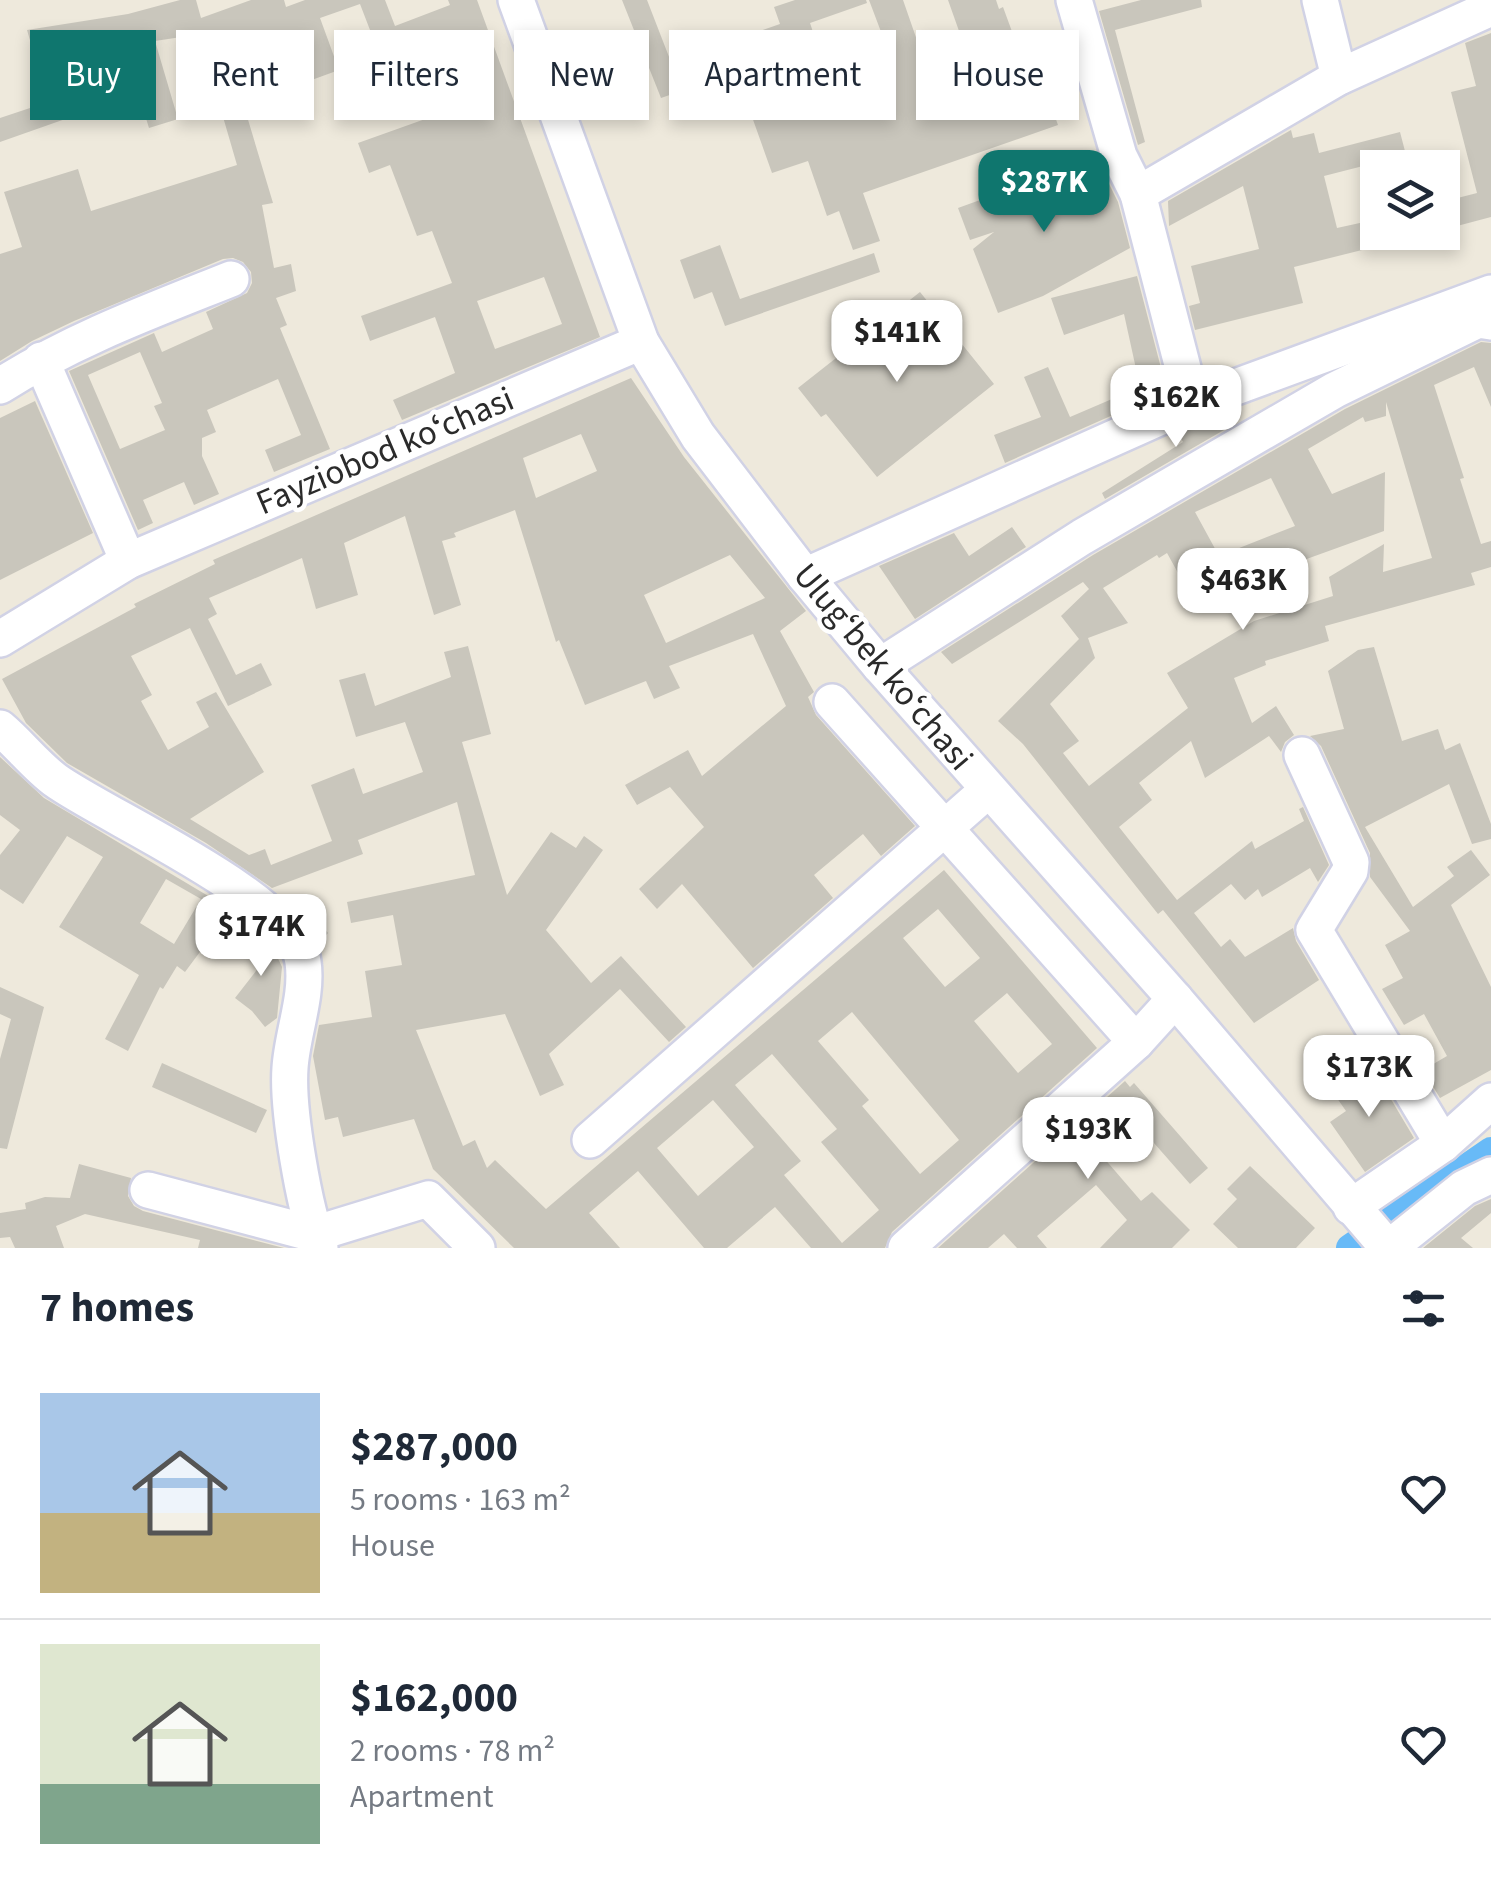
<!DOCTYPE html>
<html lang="en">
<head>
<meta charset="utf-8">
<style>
  :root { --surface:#fff; --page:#f6f6f7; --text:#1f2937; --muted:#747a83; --line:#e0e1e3; --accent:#0f766e }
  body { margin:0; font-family:"Source Sans 3",sans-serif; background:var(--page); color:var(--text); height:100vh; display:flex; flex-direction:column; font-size:38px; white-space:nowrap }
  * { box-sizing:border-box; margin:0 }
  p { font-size:32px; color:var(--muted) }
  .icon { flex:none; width:55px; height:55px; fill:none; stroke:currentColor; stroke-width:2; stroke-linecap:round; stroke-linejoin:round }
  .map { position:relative; height:1248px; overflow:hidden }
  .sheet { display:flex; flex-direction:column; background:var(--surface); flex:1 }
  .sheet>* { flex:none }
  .guide { position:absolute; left:30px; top:30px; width:1432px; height:90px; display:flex; gap:20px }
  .fabs { position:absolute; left:1360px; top:150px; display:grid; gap:20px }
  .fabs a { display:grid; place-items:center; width:100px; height:100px; border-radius:0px; background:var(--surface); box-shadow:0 5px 15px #0003; font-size:50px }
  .price { position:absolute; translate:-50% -85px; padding:0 22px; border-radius:20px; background:#fff; color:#222; font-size:32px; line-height:65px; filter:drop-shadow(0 2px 5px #0008) }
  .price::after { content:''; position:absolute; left:50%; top:60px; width:30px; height:22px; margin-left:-15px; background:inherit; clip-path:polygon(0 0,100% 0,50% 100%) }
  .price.selected { background:var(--accent); color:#fff }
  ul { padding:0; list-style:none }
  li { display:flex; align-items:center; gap:30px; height:250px; padding:0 40px }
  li+li { border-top:2px solid var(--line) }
  li span { display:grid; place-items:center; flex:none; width:280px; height:200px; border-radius:0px; color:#555 }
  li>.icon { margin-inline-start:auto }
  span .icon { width:120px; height:120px; fill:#fffc; stroke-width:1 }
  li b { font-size:42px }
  h2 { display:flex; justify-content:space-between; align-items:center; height:120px; padding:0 40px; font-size:42px }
  .pill { padding:0 35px; border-radius:0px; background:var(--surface); box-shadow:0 5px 15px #0003; font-size:35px; line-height:90px }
  .pill.selected { background:var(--accent); color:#fff }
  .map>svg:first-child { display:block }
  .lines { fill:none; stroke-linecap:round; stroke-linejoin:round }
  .canal { stroke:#68baf7; stroke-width:28 }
  .building { fill:#c9c6bc; fill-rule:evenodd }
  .minor-casing { stroke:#d1d2e5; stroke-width:40 }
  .minor { stroke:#fff; stroke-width:35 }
  .labels { text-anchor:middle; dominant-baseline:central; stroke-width:9; stroke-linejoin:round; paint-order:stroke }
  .street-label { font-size:35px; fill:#2b2b2b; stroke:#fff }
</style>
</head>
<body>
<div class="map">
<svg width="1491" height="1248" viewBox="0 0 1491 1248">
  <rect width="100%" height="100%" fill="#eee9dc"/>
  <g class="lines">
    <path class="canal" d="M 1350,1248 L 1491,1151"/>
  </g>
  <g class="building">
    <path d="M 180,0 L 196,0 L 201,18 L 251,0 L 284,0 L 286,7 L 305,0 L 385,0 L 395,26 L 450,5 L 448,0 L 477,0 L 600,337 L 402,420 L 393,400 L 455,373 L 435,317 L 370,341 L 361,316 L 452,283 L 432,231 L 417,236 L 390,165 L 369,173 L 358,143 L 442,113 L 437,98 L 468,87 L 453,47 L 401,66 L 390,38 L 375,43 L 360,4 L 320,18 L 339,70 L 298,85 L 283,42 L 214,67 L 201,34 L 155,41 L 178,119 L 149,128 L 120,35 L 68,49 L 88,111 L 0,142 L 0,118 L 48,102 L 27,30 L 128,14 ZM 544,277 L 562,324 L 495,349 L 477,301 Z"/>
    <path d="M 622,0 L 647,0 L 671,62 L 780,24 L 774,7 L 795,0 L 866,0 L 867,3 L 810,23 L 827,74 L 889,53 L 869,0 L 903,0 L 919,46 L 959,31 L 948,0 L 996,0 L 999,9 L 1003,7 L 1014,37 L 1025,33 L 1058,125 L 863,193 L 880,241 L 853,250 L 839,211 L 827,216 L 808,161 L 772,173 L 736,72 L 661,98 Z"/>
    <path d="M 1141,0 L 1201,0 L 1202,7 L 1115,30 L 1145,142 L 1138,145 L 1099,11 Z"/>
    <path d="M 1491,33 L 1491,217 L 1442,230 L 1442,202 L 1477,193 L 1451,92 L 1476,86 L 1465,43 Z"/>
    <path d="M 243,103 L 273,203 L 262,205 L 274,268 L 291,264 L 296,291 L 276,298 L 287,325 L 280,328 L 330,449 L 274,472 L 265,450 L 301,435 L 278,379 L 207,410 L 216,432 L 202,438 L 202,456 L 219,494 L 194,505 L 184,482 L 143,500 L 153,523 L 138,530 L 69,371 L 154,333 L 162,352 L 213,329 L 206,312 L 247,293 L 252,283 L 251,272 L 243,262 L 233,258 L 223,259 L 74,321 L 32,341 L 0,361 L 0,254 L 22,247 L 4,192 L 78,169 L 91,211 L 237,165 L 221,110 ZM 140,352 L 162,403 L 154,406 L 165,430 L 120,449 L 88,375 Z"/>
    <path d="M 1291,130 L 1293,138 L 1314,133 L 1319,153 L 1400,132 L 1406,155 L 1324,176 L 1337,228 L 1378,219 L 1378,246 L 1294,267 L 1303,303 L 1195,330 L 1189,306 L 1200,303 L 1191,266 L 1259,249 L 1243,186 L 1169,226 L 1168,201 Z"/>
    <path d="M 1076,165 L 1082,183 L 1106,178 L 1118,202 L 1130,248 L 1043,296 L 998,313 L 973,249 L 994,232 L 970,240 L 958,208 Z"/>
    <path d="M 720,245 L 740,299 L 874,253 L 880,272 L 725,326 L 712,292 L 694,299 L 680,260 Z"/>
    <path d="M 1137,276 L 1167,391 L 1005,463 L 994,435 L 1041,417 L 1024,377 L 1048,367 L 1070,417 L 1140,387 L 1124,314 L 1064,335 L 1051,298 Z"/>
    <path d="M 920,292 L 994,384 L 877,477 L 826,414 L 821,417 L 798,388 Z"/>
    <path d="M 1481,342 L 1491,343 L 1491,407 L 1474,367 L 1434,385 L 1464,478 L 1460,479 L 1481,544 L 1491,541 L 1491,567 L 1471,573 L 1475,585 L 1325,626 L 1329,641 L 1265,661 L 1266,665 L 1234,678 L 1252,723 L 1276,706 L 1294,735 L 1285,742 L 1281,752 L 1269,736 L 1205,778 L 1191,741 L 1139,783 L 1152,800 L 1119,827 L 1177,900 L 1252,841 L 1255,849 L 1304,821 L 1299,809 L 1303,807 L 1329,865 L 1318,882 L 1310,868 L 1262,897 L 1258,889 L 1245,900 L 1231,884 L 1194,913 L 1221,947 L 1230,939 L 1245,957 L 1293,928 L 1296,941 L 1319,980 L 1254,1023 L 1163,910 L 1158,914 L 1023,744 L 998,721 L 1079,639 L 1061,616 L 1089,589 L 1083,582 L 952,664 L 941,652 L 1093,555 L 1345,409 ZM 1386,402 L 1432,558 L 1383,572 L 1384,544 L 1329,577 L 1333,596 L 1254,621 L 1167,673 L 1188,708 L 1089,786 L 1063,753 L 1079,741 L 1050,704 L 1095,658 L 1088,638 L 1128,623 L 1103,588 L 1157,555 L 1159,558 L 1167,553 L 1193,600 L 1384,531 L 1385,472 L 1332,494 L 1308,449 L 1363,417 L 1365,422 L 1386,416 ZM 1271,478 L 1295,526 L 1219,556 L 1195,512 Z"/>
    <path d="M 631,378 L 684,457 L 806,611 L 780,631 L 814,692 L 808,697 L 816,715 L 915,826 L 881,856 L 863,834 L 814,875 L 833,898 L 753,968 L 682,884 L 657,909 L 639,889 L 704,827 L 670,787 L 637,805 L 625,785 L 688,750 L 702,776 L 786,706 L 753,634 L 669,666 L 680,688 L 654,699 L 646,681 L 585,705 L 559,640 L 556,642 L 515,510 L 454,533 L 456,537 L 442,541 L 461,605 L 434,615 L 405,516 L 344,543 L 358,595 L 316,609 L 302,558 L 209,598 L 217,614 L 208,619 L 236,675 L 261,663 L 272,685 L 228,706 L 190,628 L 131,656 L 152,695 L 141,701 L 168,750 L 209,727 L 196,702 L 216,692 L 264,772 L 190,819 L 249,855 L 265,849 L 271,865 L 332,841 L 311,785 L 354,768 L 363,794 L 423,772 L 405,722 L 356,737 L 339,680 L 365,673 L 375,706 L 451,677 L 444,652 L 468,646 L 491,734 L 462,742 L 507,895 L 551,832 L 576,848 L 584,836 L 603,850 L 546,930 L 591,983 L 621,956 L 686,1027 L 669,1042 L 620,989 L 549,1054 L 564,1085 L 540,1096 L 505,1014 L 416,1030 L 463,1146 L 475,1140 L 487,1168 L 495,1160 L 546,1209 L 944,870 L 1097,1048 L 892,1232 L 885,1248 L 811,1248 L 775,1207 L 727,1248 L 704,1248 L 638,1171 L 589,1213 L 620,1248 L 514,1248 L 433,1169 L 414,1119 L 343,1137 L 338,1117 L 325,1120 L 313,1056 L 319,1025 L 372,1017 L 365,971 L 402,965 L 393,915 L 351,923 L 347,902 L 475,875 L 457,802 L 358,840 L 363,854 L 272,888 L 206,843 L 67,763 L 26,723 L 2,679 L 136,607 L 134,604 L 215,564 L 213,560 ZM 581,434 L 597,471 L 536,498 L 523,458 ZM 730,555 L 765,598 L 666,643 L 644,595 ZM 938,909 L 980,958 L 945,987 L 903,938 ZM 1007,993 L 1052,1044 L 1018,1073 L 974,1021 ZM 852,1012 L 959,1140 L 920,1174 L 862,1106 L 869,1100 L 818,1041 ZM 772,1054 L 837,1129 L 821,1142 L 879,1210 L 842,1243 L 784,1175 L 801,1161 L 735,1085 ZM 713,1100 L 754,1147 L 698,1196 L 657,1148 Z"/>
    <path d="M 35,401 L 93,533 L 0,580 L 0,418 Z"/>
    <path d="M 1223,414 L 1229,427 L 1105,499 L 1102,493 L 1183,442 L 1178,433 Z"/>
    <path d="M 1012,527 L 1026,547 L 915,619 L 879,566 L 954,533 L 969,556 Z"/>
    <path d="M 1374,647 L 1402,741 L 1438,729 L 1445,750 L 1460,743 L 1491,824 L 1491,839 L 1472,844 L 1449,784 L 1365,827 L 1413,907 L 1454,876 L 1447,867 L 1471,850 L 1490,875 L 1451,905 L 1491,987 L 1491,1070 L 1440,1098 L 1423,1070 L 1447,1056 L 1424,1014 L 1404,1025 L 1382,989 L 1403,978 L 1385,945 L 1410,931 L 1370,877 L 1370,853 L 1321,746 L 1310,736 L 1344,729 L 1328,671 L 1358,650 Z"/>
    <path d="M 0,757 L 44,798 L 225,906 L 208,913 L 214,933 L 185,972 L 177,966 L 163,989 L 160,987 L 128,1051 L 105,1039 L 139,975 L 59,927 L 103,857 L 67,836 L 23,904 L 0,889 L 0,855 L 20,830 L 0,815 ZM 166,879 L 201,899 L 174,944 L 140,923 Z"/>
    <path d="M 308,910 L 328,933 L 318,943 L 311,928 L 297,912 Z"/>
    <path d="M 246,922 L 274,950 L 282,967 L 277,1018 L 265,1027 L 252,1011 L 235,998 L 266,958 L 230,925 Z"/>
    <path d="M 0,987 L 44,1007 L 7,1149 L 0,1148 L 0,1059 L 11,1019 L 0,1014 Z"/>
    <path d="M 162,1063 L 267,1110 L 256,1133 L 152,1087 Z"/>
    <path d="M 1370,1064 L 1414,1138 L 1365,1172 L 1330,1122 L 1346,1111 L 1332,1091 Z"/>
    <path d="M 1125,1081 L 1130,1087 L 1134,1083 L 1208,1168 L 1190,1184 L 1139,1126 L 1103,1157 L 1141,1201 L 1152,1192 L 1190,1230 L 1172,1248 L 1100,1248 L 1127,1220 L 1096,1185 L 1037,1236 L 1047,1248 L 1017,1248 L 1004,1234 L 988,1248 L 938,1248 Z"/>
    <path d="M 79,1164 L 131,1178 L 128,1196 L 134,1206 L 143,1211 L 284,1248 L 198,1248 L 200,1240 L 85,1214 L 56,1226 L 64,1248 L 15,1248 L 10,1237 L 0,1238 L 0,1213 L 26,1209 L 25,1203 L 45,1197 L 70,1198 Z"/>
    <path d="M 1250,1166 L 1315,1228 L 1296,1248 L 1238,1248 L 1213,1224 L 1237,1199 L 1227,1189 Z"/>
    <path d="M 1491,1199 L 1491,1213 L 1461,1238 L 1473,1248 L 1423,1248 L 1475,1206 Z"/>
  </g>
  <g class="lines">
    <defs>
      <g id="minor">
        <path d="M 516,0 L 641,342 L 698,436 L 805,576 L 880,666 L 1175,999 L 1388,1248"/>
        <path d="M 1074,0 L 1119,156 L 1138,194 L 1192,403"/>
        <path d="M 1320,0 L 1339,77"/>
        <path d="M 1138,194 L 1339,77 L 1491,8"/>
        <path d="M 41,360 L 128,561"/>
        <path d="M 0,386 C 72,340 151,311 231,279"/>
        <path d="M 805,576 L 1192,403 L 1491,293"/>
        <path d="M 0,639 L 128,561 L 641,342"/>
        <path d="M 880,666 L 1082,537 L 1335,390 L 1478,320 L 1491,322"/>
        <path d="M 832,702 L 1136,1042"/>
        <path d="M 0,728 C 19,744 36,766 55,780 C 106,817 295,899 303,962 C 308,996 292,1034 290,1068 C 287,1109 304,1210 320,1248"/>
        <path d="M 1302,755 L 1351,862 L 1350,871 L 1314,930 L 1443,1144"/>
        <path d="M 590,1140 L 988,790"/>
        <path d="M 148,1190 L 314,1234 L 428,1199 L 477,1248"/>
        <path d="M 1351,1207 L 1443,1144 L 1491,1101"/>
        <path d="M 906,1248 L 1136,1042 L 1175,999"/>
        <path d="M 1389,1248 L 1464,1188 L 1491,1175"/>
      </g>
    </defs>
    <use href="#minor" class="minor-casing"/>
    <use href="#minor" class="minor"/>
  </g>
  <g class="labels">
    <g class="street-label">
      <text transform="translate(385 451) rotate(-23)">Fayziobod koʻchasi</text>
      <text transform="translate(883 667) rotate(50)">Ulugʻbek koʻchasi</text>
    </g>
  </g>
</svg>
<div class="fabs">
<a><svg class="icon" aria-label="layers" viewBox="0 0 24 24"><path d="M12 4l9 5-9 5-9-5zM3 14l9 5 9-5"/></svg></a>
</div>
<b class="price selected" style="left:1044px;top:235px">$287K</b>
<b class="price" style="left:897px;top:385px">$141K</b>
<b class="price" style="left:1176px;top:450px">$162K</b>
<b class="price" style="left:1243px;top:633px">$463K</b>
<b class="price" style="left:261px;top:979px">$174K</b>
<b class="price" style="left:1369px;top:1120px">$173K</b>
<b class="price" style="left:1088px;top:1182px">$193K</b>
<div class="guide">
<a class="pill selected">Buy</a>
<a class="pill">Rent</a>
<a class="pill">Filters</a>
<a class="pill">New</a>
<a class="pill">Apartment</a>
<a class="pill">House</a>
</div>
</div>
<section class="sheet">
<h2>7 homes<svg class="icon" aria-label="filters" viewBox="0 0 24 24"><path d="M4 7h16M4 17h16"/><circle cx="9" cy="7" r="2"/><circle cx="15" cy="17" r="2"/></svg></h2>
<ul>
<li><span style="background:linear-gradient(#a9c7e8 60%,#c2b280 0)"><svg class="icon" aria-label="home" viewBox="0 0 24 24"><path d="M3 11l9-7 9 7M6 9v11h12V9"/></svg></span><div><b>$287,000</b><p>5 rooms · 163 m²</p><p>House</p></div><svg class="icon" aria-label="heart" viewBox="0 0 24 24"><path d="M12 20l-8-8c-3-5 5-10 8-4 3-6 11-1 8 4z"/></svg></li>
<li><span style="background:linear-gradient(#dfe7d0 70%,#7fa58c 0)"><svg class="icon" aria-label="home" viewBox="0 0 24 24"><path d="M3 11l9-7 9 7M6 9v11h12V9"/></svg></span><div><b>$162,000</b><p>2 rooms · 78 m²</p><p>Apartment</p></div><svg class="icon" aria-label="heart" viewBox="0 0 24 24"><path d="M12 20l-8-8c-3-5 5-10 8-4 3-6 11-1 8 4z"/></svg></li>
</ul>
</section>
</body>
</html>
